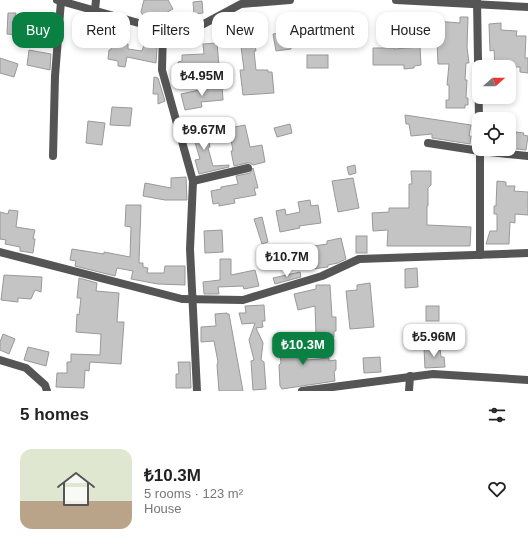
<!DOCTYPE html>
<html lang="en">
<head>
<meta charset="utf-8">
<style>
  :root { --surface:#fff; --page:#f2f2f2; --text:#222; --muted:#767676; --accent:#0b8043 }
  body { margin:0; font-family:Arial,sans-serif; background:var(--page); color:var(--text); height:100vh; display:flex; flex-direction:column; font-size:15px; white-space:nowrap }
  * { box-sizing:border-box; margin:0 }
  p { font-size:13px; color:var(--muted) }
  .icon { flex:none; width:22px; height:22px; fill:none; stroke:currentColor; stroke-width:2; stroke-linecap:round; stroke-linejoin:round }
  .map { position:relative; height:391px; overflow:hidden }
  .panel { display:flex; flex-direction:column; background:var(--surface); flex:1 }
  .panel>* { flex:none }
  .hud { position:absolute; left:12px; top:12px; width:504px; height:36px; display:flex; gap:8px }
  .needle { width:26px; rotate:69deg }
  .fabs { position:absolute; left:472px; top:60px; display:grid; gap:8px }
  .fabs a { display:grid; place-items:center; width:44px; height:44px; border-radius:8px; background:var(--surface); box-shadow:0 2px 6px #0003; font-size:20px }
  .price { position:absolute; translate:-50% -34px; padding:0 9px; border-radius:8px; background:#fff; color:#222; font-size:13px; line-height:26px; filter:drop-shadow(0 1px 2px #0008) }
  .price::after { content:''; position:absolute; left:50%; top:24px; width:12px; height:9px; margin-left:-6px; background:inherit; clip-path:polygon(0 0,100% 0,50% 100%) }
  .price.current { background:var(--accent); color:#fff }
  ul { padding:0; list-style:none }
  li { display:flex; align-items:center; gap:12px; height:100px; padding:0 20px }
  li span { display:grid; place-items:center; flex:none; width:112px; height:80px; border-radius:12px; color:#555 }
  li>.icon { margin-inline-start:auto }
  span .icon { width:48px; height:48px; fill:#fffc; stroke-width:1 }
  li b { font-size:17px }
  h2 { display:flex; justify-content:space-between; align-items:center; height:48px; padding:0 20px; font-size:17px }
  .pill { padding:0 14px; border-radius:12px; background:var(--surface); box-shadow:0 2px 6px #0003; font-size:14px; line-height:36px }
  .pill.current { background:var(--accent); color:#fff }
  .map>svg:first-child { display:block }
  .building { fill:#c4c4c4; stroke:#999 }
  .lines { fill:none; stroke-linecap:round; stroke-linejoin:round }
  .minor { stroke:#555; stroke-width:8 }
</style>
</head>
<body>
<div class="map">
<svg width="528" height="391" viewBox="0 0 528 391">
  <rect width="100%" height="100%" fill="#fff"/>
  <g class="building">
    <path d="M 144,0 L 168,0 L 173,9 L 151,21 L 145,19 L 141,12 Z"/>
    <path d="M 202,1 L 203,13 L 194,14 L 193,2 Z"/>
    <path d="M 8,13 L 16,13 L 15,17 L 26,18 L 26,20 L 43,22 L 44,17 L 51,17 L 49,38 L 7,34 Z"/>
    <path d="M 460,17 L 468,17 L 467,47 L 469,63 L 466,63 L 465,80 L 467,80 L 466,98 L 468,98 L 468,105 L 465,105 L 465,108 L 446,108 L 446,100 L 449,100 L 449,85 L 447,85 L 449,64 L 438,64 L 437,41 L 427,40 L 427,31 L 422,30 L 423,20 L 460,23 Z"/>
    <path d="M 501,23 L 501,30 L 517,31 L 516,36 L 526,36 L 525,58 L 528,58 L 528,73 L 520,72 L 520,67 L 495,67 L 494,50 L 490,51 L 489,24 Z"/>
    <path d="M 252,28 L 256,51 L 254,51 L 256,70 L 268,70 L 268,72 L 272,72 L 274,93 L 243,95 L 240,70 L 244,70 L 239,30 Z"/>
    <path d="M 288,32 L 291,49 L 276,51 L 273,34 Z"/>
    <path d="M 112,42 L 128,44 L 128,49 L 142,51 L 144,45 L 157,48 L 156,63 L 127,57 L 125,67 L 118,66 L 118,61 L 108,59 L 109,50 L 111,50 Z"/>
    <path d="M 217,43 L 219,66 L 197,68 L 198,78 L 179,79 L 178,62 L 182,61 L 182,55 L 204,54 L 203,44 Z"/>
    <path d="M 420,47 L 421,65 L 414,66 L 414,68 L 404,69 L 404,65 L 373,65 L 373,48 L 394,48 L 394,49 Z"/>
    <path d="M 29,50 L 51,54 L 50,70 L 27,65 Z"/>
    <rect x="307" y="55" width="21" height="13"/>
    <path d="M 0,58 L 18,64 L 14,77 L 0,73 Z"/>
    <path d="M 154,77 L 158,78 L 165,101 L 158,104 L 158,94 L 153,94 Z"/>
    <path d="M 222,85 L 223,100 L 201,102 L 202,107 L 185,110 L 181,94 Z"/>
    <path d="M 112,107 L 132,108 L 130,126 L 110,125 Z"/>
    <path d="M 405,115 L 471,125 L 469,136 L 471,136 L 470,144 L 432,138 L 432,134 L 411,136 L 409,124 L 406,124 Z"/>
    <path d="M 88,121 L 105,123 L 102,145 L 86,143 Z"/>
    <path d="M 200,124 L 201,128 L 205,127 L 210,147 L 208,148 L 213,166 L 229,165 L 229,167 L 199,174 L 195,160 L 200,159 L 190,126 Z"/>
    <path d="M 290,124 L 292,133 L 277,137 L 274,128 Z"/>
    <path d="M 245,125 L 250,147 L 262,145 L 265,162 L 253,165 L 250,163 L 247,163 L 234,166 L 231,151 L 233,151 L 229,128 Z"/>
    <path d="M 516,132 L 524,133 L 523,135 L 528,136 L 526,150 L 509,148 L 509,133 L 516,134 Z"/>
    <path d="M 355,165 L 356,173 L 349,175 L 347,167 Z"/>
    <path d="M 253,168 L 258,188 L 254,188 L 256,195 L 234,199 L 235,203 L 219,206 L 219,203 L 213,204 L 211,191 L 221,189 L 221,187 L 238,184 L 236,176 L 250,173 Z"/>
    <path d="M 411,171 L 431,171 L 431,185 L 428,188 L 428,206 L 427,206 L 427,225 L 471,227 L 470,246 L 387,246 L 388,230 L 373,231 L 372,213 L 389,212 L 389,208 L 409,208 L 409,184 L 412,184 Z"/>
    <path d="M 186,177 L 187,200 L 165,200 L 143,196 L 145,183 L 171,188 L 171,178 Z"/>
    <path d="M 353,178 L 359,208 L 338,212 L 332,181 Z"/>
    <path d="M 497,181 L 506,182 L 506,186 L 515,186 L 514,191 L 528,192 L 528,215 L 515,214 L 515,223 L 510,222 L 509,244 L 486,244 L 490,231 L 497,231 L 497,214 L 494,214 L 494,206 L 496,206 Z"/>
    <path d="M 310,200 L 311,206 L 318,205 L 321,223 L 299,226 L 300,228 L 280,232 L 276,211 L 285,209 L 286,215 L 300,212 L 298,202 Z"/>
    <path d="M 126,205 L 141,205 L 139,263 L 143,263 L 143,267 L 148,268 L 147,273 L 164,273 L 165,266 L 185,266 L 185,285 L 158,284 L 131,279 L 133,271 L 117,268 L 115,276 L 75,266 L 76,261 L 70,260 L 72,249 L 104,254 L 104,252 L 130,257 L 131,227 L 125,226 Z"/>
    <path d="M 9,210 L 18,211 L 16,227 L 35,230 L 33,239 L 35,239 L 33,253 L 20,251 L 20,247 L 5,244 L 6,240 L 0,239 L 0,212 L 8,214 Z"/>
    <path d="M 262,217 L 268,242 L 262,244 L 254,219 Z"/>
    <path d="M 222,230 L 223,252 L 205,253 L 204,231 Z"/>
    <rect x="356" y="236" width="11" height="17"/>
    <path d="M 341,238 L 346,259 L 338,263 L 328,265 L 328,267 L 312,269 L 308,247 L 327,244 L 327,241 Z"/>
    <path d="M 220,259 L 231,259 L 231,275 L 255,270 L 259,286 L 244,289 L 243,286 L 218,287 L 219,294 L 204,294 L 203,282 L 220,280 Z"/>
    <path d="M 417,268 L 418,287 L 405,288 L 405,269 Z"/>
    <path d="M 300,272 L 301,277 L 275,284 L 273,278 Z"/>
    <path d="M 4,275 L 42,277 L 41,292 L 35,290 L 31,299 L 18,298 L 18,302 L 1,300 Z"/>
    <path d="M 79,278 L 97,283 L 96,291 L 119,293 L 117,322 L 124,322 L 121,364 L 90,362 L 89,371 L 85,370 L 84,388 L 56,387 L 57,373 L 67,373 L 67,362 L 71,362 L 71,354 L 100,355 L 101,334 L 76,332 L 77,314 L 79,315 L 81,298 L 77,298 Z"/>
    <path d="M 370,283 L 374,327 L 350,329 L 346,291 L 357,290 L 357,285 Z"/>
    <path d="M 316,285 L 330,285 L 332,317 L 336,317 L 336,331 L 334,331 L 334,337 L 322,337 L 322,333 L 316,334 L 315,306 L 298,310 L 294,294 L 316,289 Z"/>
    <path d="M 264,305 L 265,321 L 262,321 L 263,327 L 256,328 L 263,343 L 261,360 L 264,362 L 266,389 L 253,390 L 251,361 L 254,360 L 249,340 L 255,323 L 242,324 L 239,313 L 246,313 L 245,306 Z"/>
    <rect x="426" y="306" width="13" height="15"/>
    <path d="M 227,313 L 227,314 L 229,314 L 243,391 L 219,391 L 217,365 L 218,362 L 214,341 L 201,342 L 201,327 L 216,326 L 215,314 Z"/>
    <path d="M 3,334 L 15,339 L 9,354 L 0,350 L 0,342 Z"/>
    <path d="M 305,338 L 307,360 L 329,358 L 329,361 L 336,360 L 336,370 L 334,371 L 335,381 L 282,389 L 280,386 L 279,365 L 281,363 L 279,340 Z"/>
    <path d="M 28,347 L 49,352 L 46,366 L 24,360 Z"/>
    <path d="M 440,348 L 441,357 L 444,357 L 445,367 L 425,368 L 424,349 Z"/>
    <path d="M 380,357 L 381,372 L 364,373 L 363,358 Z"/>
    <path d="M 178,362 L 190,362 L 191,388 L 176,388 L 176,374 L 179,374 Z"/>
  </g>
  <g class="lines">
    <g class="minor">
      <path d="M 57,0 L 174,33 L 198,27 L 241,4 L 290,0"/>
      <path d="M 396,0 L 528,7"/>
      <path d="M 477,1 L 479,119"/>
      <path d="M 95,10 L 96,0"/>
      <path d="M 163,30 L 162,70 L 193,181 L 190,249 L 197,391"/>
      <path d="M 428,143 L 480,151 L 528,156"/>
      <path d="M 53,156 L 55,76 L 61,1"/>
      <path d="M 193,181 L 248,168"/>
      <path d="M 0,252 L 182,299 L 243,300 L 322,276 L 359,259 L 528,253"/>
      <path d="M 480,255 L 480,149"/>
      <path d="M 0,360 L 26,368 L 45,385 L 47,391"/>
      <path d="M 302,391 L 433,374 L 528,380"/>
      <path d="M 409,391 L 410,376"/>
    </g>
  </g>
</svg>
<div class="fabs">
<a><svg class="needle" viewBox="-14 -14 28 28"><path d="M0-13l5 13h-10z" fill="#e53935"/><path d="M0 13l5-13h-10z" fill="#767676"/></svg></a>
<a><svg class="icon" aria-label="locate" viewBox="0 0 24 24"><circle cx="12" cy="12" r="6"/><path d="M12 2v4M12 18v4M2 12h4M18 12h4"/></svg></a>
</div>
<b class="price" style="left:202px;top:97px">₺4.95M</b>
<b class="price" style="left:204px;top:151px">₺9.67M</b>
<b class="price" style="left:287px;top:278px">₺10.7M</b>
<b class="price" style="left:434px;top:358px">₺5.96M</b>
<b class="price current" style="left:303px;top:366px">₺10.3M</b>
<div class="hud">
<a class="pill current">Buy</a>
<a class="pill">Rent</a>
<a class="pill">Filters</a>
<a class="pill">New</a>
<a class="pill">Apartment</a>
<a class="pill">House</a>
</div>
</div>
<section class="panel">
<h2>5 homes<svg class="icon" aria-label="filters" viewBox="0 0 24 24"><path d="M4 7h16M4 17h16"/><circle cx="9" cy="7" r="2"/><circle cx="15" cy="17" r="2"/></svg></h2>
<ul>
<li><span style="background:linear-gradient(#dfe7d0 65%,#b9a48a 0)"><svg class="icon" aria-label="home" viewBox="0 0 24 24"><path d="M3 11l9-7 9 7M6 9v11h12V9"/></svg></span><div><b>₺10.3M</b><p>5 rooms · 123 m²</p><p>House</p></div><svg class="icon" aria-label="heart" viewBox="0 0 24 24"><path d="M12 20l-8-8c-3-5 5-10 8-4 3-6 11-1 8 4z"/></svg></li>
</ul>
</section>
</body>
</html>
